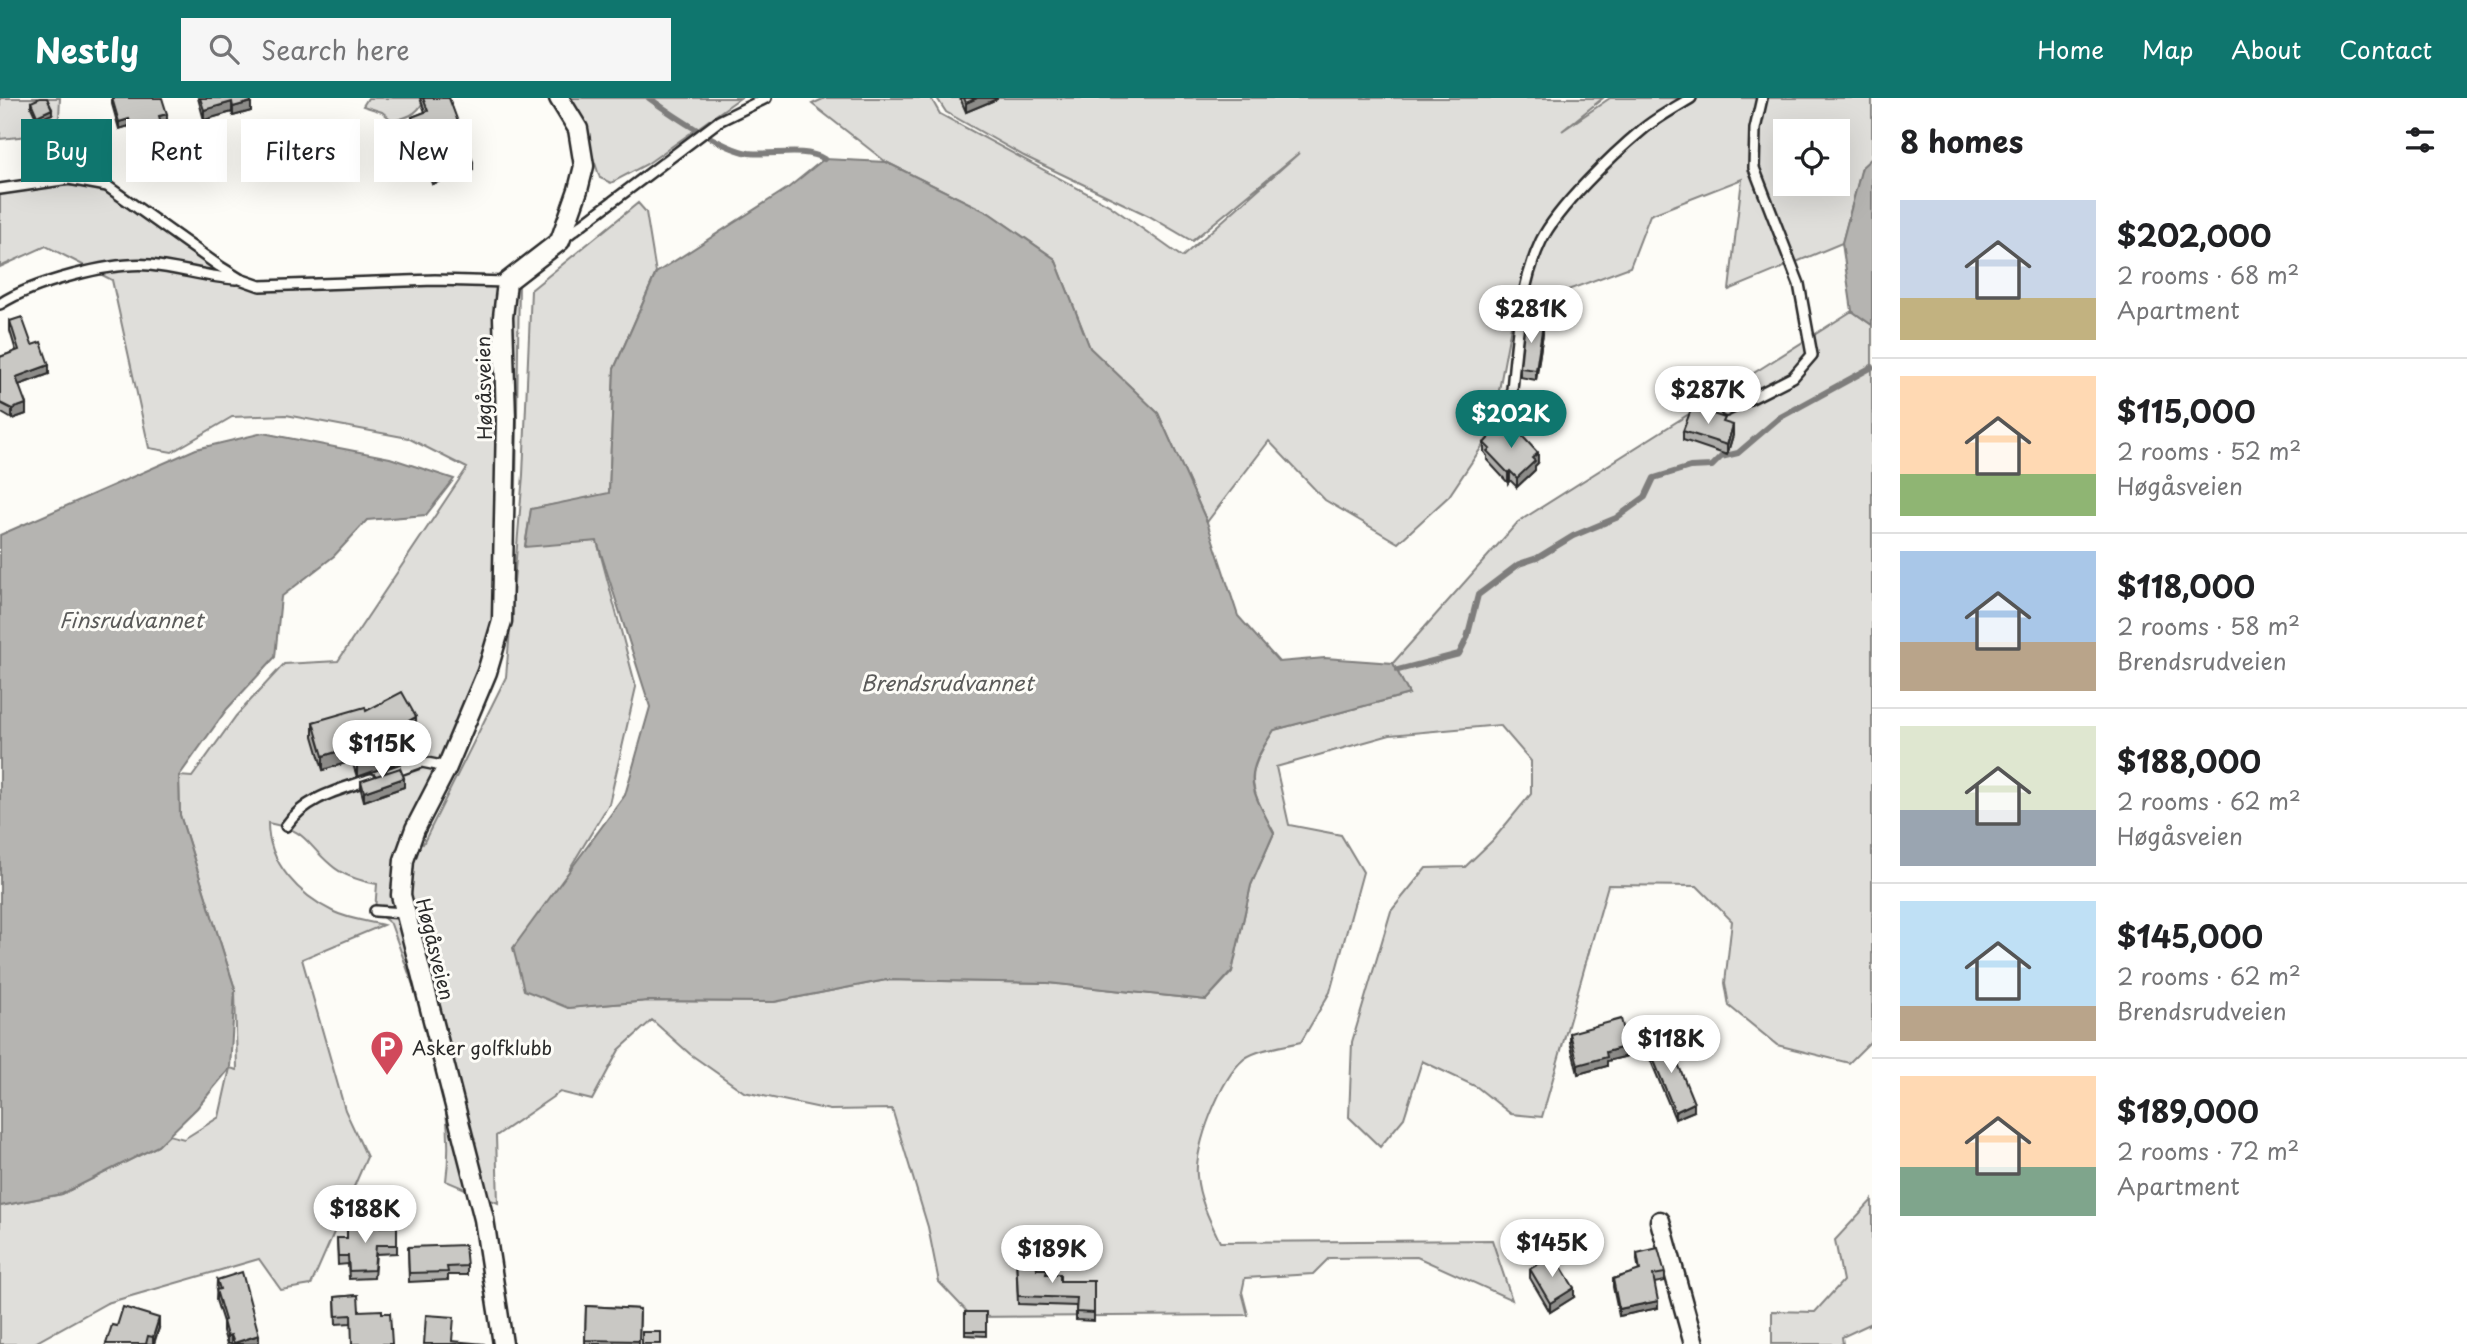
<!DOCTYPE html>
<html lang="en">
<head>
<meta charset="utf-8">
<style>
  :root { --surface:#fff; --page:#f6f6f6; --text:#202124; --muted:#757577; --line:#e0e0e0; --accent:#0f766e }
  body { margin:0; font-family:"Playpen Sans",sans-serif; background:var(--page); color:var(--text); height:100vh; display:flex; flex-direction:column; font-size:26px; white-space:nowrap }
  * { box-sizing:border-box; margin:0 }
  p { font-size:23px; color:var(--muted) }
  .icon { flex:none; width:38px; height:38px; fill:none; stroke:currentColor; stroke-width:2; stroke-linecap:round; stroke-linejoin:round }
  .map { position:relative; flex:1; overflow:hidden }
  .side { display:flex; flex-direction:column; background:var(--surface); width:595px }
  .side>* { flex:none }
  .guide { position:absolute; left:21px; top:21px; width:665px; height:63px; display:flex; gap:14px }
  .controls { position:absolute; left:1773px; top:21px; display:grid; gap:14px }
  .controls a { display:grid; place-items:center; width:77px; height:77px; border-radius:0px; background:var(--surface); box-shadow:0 7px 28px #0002; font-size:35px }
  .price { position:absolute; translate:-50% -60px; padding:0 16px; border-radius:24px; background:#fff; color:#222; font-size:23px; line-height:46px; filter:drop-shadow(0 2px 4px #0008) }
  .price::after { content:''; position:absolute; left:50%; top:42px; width:21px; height:16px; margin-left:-10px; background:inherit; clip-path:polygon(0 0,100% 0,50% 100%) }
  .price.selected { background:var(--accent); color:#fff }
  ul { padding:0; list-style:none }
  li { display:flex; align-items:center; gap:21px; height:175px; padding:0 28px }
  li+li { border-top:2px solid var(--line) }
  li span { display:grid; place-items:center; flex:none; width:196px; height:140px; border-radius:0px; color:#555 }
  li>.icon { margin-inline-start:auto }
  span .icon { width:84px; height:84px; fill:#fffc; stroke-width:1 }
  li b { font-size:30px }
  h2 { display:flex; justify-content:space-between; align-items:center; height:84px; padding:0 28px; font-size:30px }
  .chip { padding:0 24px; border-radius:0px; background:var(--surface); box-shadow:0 7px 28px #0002; font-size:24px; line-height:63px }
  .chip.selected { background:var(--accent); color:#fff }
  header { display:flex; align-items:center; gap:42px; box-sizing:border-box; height:98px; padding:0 35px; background:var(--accent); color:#fff }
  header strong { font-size:33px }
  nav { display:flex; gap:38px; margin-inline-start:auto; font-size:24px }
  .search { width:490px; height:63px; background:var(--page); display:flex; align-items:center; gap:18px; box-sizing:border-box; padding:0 24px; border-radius:0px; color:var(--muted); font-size:26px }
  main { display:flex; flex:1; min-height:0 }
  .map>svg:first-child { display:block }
  .green { fill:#dfdeda; stroke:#858482; stroke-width:2; fill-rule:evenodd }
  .water { fill:#b5b4b1; stroke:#7e7d7b; stroke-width:2 }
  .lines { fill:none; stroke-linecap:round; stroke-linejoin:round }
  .stream { stroke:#7e7d7b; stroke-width:6 }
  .lane-casing { stroke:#2b2b2b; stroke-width:14 }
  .street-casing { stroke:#2b2b2b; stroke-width:23 }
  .lane { stroke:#fdfcf7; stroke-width:9 }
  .street { stroke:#fdfcf7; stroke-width:18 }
  .wall { fill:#adaca9; stroke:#2b2b2b; stroke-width:2 }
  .shaded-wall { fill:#8d8c89; stroke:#2b2b2b; stroke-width:2 }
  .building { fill:#c9c8c4; stroke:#2b2b2b; stroke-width:2 }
  .labels { text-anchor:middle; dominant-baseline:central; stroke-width:6; stroke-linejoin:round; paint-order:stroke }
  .street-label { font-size:19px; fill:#2b2b2b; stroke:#fdfcf7 }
  .poi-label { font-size:19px; fill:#2b2b2b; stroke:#fdfcf7; text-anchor:start }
  .water-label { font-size:21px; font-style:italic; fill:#5b5b5a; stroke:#fdfcf7 }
</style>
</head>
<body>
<header>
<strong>Nestly</strong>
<div class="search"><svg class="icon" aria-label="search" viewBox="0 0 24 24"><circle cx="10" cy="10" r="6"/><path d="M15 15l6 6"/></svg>Search here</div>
<nav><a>Home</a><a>Map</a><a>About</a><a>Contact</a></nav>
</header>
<main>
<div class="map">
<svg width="1872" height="1246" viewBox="0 0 1872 1246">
  <rect width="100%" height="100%" fill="#fdfcf7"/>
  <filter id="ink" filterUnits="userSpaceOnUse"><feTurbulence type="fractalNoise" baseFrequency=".0143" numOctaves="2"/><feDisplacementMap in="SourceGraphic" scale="14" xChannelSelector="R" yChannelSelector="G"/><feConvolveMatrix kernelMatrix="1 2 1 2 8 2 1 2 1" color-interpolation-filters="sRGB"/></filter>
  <g filter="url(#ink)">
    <g class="green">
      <path d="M 0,0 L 60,0 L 59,20 L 48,36 L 0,41 Z"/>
      <path d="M 368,0 L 421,0 L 423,4 C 417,17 405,20 393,23 L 382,14 L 363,8 Z"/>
      <path d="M 564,0 L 740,0 L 647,66 L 611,85 L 600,80 L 582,27 Z"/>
      <path d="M 825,0 L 931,0 L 940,16 L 1109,107 L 1182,159 L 1299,55 L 1192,143 L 1149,118 L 1024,58 L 946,14 L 937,0 L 1603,0 L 1562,33 L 1610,0 L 1872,0 L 1872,60 L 1862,70 L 1842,145 L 1729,192 L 1742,81 L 1650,117 L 1630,169 L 1514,212 L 1491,335 L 1449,398 L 1398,445 L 1325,402 L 1269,343 L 1207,424 L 1158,315 L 1090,250 L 1055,161 L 989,115 L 886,64 L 812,6 ZM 1785,33 L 1838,33 L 1838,86 L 1785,86 Z"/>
      <path d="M 33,86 L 100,89 L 260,189 L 519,183 L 516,388 L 500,563 L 488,597 L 418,744 L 423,746 L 506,579 L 523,377 L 531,192 L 638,105 L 646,114 L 656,175 L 614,271 L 609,396 L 531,411 L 525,448 L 597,443 L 636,589 L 609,706 L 570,770 L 568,910 L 648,903 L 774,904 L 886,882 L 1048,885 L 1206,902 L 1232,874 L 1251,787 L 1274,735 C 1249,686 1243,681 1274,632 L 1409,596 L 1393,565 L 1518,424 L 1852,213 L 1872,227 L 1872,942 L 1849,965 L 1777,947 L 1729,908 L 1725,885 L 1732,823 L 1697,788 L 1608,787 L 1542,1019 L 1511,1016 L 1477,989 L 1422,963 L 1404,1020 L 1380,1049 L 1349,1019 L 1352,944 L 1391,813 L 1426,770 L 1465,769 L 1493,742 L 1531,696 L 1531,663 L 1500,627 L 1390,637 L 1276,669 L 1289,727 L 1341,737 L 1363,774 L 1330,894 L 1301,944 C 1285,948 1257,951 1244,961 C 1221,980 1194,1049 1197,1078 C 1199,1101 1210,1123 1220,1144 L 1492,1142 L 1512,1202 L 1417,1159 L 1329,1160 L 1313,1176 L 1245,1180 L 1242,1194 L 1248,1217 L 972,1219 L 939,1184 L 928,1129 L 892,1011 L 830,1012 L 744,994 L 690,956 L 652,922 L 619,952 L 592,1002 L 560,994 L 496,1038 L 498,1105 L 446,1083 C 458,995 420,908 391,826 L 375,813 L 377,786 C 361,783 343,778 331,767 C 303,743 309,733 268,725 C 268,765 299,797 334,814 C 348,821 367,823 383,827 L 302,861 L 345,1012 L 367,1059 L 311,1187 L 281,1192 L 259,1161 L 107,1205 L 33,1246 L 0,1246 L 0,1108 L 62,1096 L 158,1048 L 169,1037 L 184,1041 L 219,1019 L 230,970 L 237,972 L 235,891 L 180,717 L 179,678 L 192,679 L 236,618 L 284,566 L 338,563 L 467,370 L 408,340 L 286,317 L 232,319 L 172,354 L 149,350 L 112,182 L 46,148 L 0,169 L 0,95 Z"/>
      <path d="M 1872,1102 L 1872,1225 L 1842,1239 L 1843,1246 L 1772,1246 L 1772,1213 L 1815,1214 L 1843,1183 L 1835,1142 Z"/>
    </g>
    <g class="water">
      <path d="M 1872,60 L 1872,227 L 1852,213 L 1842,145 L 1862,69 Z"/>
      <path d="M 824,61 L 886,64 L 989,115 L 1055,161 L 1090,250 L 1158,315 L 1207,424 L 1238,518 L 1279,564 L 1325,560 L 1393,565 L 1409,596 L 1274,632 C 1242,680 1249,687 1274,735 L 1251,787 L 1232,873 L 1206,902 L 1048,885 L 886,882 L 774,904 L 648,903 L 568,910 L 524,892 L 513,850 L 625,697 L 650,609 L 597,443 L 525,449 L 531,411 L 609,395 L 614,271 L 656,175 L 788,90 Z"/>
      <path d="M 263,335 L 390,360 L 454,381 L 426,417 L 367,422 L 334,458 L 281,499 L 275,559 L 227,611 L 179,678 L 180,717 L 235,891 L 230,970 L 197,1010 L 158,1048 L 62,1096 L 0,1108 L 0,437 L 196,351 Z"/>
    </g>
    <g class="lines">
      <g class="stream">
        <path d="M 649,0 C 671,16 722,51 749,55 C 773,58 803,49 824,61"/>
        <path d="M 1398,572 L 1459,556 L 1467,540 L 1478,497 L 1519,466 L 1537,460 L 1573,438 L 1616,420 L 1645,399 L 1654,380 L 1690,369 L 1712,368 L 1721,359 L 1738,355 L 1779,320 L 1872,269"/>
      </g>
      <defs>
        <g id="lane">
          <path d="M 0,91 L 69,81 L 107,88 L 219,168 L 240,181 L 260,188 L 435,182 L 507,184"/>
          <path d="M 564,140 L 719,23 L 766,0"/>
          <path d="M 0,206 C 32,185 112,163 150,167 C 179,170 207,179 236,181"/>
          <path d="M 1726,313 L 1793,279 L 1812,257 L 1799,186 L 1754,70 L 1755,31 L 1762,0"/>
          <path d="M 1509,321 C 1516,263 1516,196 1541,143 C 1557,110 1613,56 1642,32 C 1656,20 1675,10 1691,0"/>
          <path d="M 391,675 L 422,664 L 447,669"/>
          <path d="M 286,728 C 306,699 339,692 371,681"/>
          <path d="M 375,813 L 404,815"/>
        </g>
        <g id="street">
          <path d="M 1660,1123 L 1694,1246"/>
          <path d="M 503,1246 L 484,1121 L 401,797 L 404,762 L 415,731 L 447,669 L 487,574 L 502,523 L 506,322 L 503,219 L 507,184 L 560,143 L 578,92 L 584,68 L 578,31 L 559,0"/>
        </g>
      </defs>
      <use href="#lane" class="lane-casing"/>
      <use href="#street" class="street-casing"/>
      <use href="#lane" class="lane"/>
      <use href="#street" class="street"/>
    </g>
    <g class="wall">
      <path d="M 112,0 L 167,24 L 161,25 L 161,32 L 133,41 L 129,28 L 119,31 L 112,6 Z"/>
      <path d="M 198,0 L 250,0 L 251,13 L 233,18 L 232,14 L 204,22 Z"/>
      <path d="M 420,0 L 449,0 L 473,72 L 432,86 L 412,27 L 412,19 L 425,14 Z"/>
      <path d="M 960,0 L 997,0 L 997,1 L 966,14 Z"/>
      <path d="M 31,4 L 52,16 L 37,22 L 31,9 Z"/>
      <path d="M 10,223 L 32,247 L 49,276 L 19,287 L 26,316 L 12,321 L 0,314 L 0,259 L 16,253 L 10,233 Z"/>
      <path d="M 1543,235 L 1536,282 L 1520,279 L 1520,270 Z"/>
      <path d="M 1725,325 L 1733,337 L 1727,357 L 1683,342 L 1683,333 Z"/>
      <path d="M 1484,345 L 1538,365 L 1535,368 L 1535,372 L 1517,389 L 1510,382 L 1508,385 L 1487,362 L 1487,358 L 1484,354 Z"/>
      <path d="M 366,613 L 416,633 L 392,646 L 394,666 L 357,679 L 352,663 L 323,672 L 313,638 L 313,624 Z"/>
      <path d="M 361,683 L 404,689 L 364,703 L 361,692 Z"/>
      <path d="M 1570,935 L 1628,958 L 1607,963 L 1607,968 L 1578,976 L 1570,944 Z"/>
      <path d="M 1648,948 L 1694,1013 L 1675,1021 L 1648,956 Z"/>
      <path d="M 337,1140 L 397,1147 L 397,1155 L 376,1156 L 374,1180 L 349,1181 L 348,1166 L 338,1167 Z"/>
      <path d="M 408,1149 L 467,1168 L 467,1177 L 448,1177 L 448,1182 L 409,1184 Z"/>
      <path d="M 1637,1155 L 1665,1175 L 1665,1183 L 1654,1185 L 1658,1210 L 1619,1218 L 1613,1189 L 1613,1181 L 1639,1173 L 1637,1162 Z"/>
      <path d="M 1016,1157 L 1037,1171 L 1060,1183 L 1094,1183 L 1094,1223 L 1076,1222 L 1076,1208 L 1018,1206 Z"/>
      <path d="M 1530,1171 L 1574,1199 L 1550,1214 L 1530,1180 Z"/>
      <path d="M 217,1182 L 259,1246 L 227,1246 L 223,1233 L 223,1224 L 216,1202 Z"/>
      <path d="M 358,1197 L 351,1225 L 336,1226 L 335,1199 Z"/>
      <path d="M 586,1208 L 640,1211 L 639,1246 L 585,1246 Z"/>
      <path d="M 965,1214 L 986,1214 L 986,1238 L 965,1237 Z"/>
      <path d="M 117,1228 L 159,1230 L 154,1246 L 106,1246 Z"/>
    </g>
    <g class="shaded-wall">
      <path d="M 977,0 L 997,0 L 997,1 L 966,14 L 966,5 Z"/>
      <path d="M 232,4 L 232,14 L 204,22 L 204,12 Z"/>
      <path d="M 251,4 L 251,13 L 233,18 L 233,9 Z"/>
      <path d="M 52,11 L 52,16 L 37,22 L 37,18 Z"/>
      <path d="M 167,16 L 167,24 L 161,25 L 161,32 L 133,41 L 133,33 L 159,18 Z"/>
      <path d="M 129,21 L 129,28 L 119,31 L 119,24 Z"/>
      <path d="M 473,64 L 473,72 L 432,86 L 432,78 Z"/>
      <path d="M 1543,226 L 1543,235 L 1536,282 L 1536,272 Z"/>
      <path d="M 49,267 L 49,276 L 16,288 L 16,279 Z"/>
      <path d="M 26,306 L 26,316 L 12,321 L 12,311 Z"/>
      <path d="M 1733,327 L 1733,337 L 1727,357 L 1727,347 Z"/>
      <path d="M 1538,355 L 1538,365 L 1535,368 L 1535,372 L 1517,389 L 1517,380 L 1532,360 Z"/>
      <path d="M 1510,373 L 1510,382 L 1508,385 L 1508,375 Z"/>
      <path d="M 416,619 L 416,633 L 387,649 L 387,635 Z"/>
      <path d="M 352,649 L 352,663 L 323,672 L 323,658 Z"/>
      <path d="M 394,652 L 394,666 L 357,679 L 357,665 Z"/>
      <path d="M 404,680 L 404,689 L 364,703 L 364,694 Z"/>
      <path d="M 1628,948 L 1628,958 L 1607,963 L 1607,968 L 1578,976 L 1578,967 L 1606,954 Z"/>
      <path d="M 1694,1005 L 1694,1013 L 1675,1021 L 1675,1014 Z"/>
      <path d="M 1574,1190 L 1574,1199 L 1550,1214 L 1550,1205 Z"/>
      <path d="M 1658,1203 L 1658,1210 L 1619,1218 L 1619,1211 Z"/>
      <path d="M 159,1220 L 159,1230 L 153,1246 L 153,1239 Z"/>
      <path d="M 231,1237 L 231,1246 L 227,1246 L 227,1238 Z"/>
      <path d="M 259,1237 L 259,1246 L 234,1246 L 234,1245 Z"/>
    </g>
    <g class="building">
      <path d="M 40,0 L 47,0 L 52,11 L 37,18 L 31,4 Z"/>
      <path d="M 112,0 L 162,0 L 167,16 L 159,18 L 161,25 L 133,33 L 129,21 L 119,24 Z"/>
      <path d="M 200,0 L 250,0 L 251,4 L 233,9 L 232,4 L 204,12 Z"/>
      <path d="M 423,0 L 449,0 L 473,64 L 432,78 L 412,19 L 428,13 Z"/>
      <path d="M 964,0 L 977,0 L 966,5 Z"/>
      <path d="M 22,219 L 32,247 L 41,244 L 49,267 L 16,279 L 26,306 L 12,311 L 0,305 L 0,259 L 19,252 L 10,223 Z"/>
      <path d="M 1525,223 L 1543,226 L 1536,272 L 1520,270 Z"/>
      <path d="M 1692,309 L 1725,320 L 1723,324 L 1733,327 L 1727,347 L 1683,333 Z"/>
      <path d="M 1502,326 L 1509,333 L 1514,329 L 1538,355 L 1532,360 L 1535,363 L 1517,380 L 1510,373 L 1508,375 L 1487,353 L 1490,351 L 1484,345 Z"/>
      <path d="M 402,594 L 416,619 L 387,635 L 394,652 L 357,665 L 352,649 L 323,658 L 313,624 L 365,609 L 366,613 Z"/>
      <path d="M 400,670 L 404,680 L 364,694 L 361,683 Z"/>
      <path d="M 1621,921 L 1628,948 L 1606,954 L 1607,959 L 1578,967 L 1570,935 Z"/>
      <path d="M 1668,941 L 1694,1005 L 1675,1014 L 1648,948 Z"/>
      <path d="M 397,1128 L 397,1147 L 376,1147 L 374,1172 L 349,1173 L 348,1158 L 338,1158 L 337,1140 L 347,1140 L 347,1130 Z"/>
      <path d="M 465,1147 L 467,1168 L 447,1169 L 448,1174 L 409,1175 L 408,1149 Z"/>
      <path d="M 1658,1150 L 1665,1175 L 1653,1177 L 1658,1203 L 1619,1211 L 1613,1181 L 1640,1172 L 1637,1155 Z"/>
      <path d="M 1016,1157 L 1036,1158 L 1037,1171 L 1047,1171 L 1046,1176 L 1060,1176 L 1060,1183 L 1094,1183 L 1094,1215 L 1076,1214 L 1077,1200 L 1018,1198 Z"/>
      <path d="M 1554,1157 L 1574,1190 L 1550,1205 L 1530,1171 Z"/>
      <path d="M 242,1174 L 259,1237 L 234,1245 L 231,1237 L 227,1238 L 223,1223 L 225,1222 L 216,1192 L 220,1191 L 217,1182 Z"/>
      <path d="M 358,1197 L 359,1213 L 382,1212 L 382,1215 L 390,1215 L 392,1246 L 352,1246 L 351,1217 L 336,1218 L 335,1199 Z"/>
      <path d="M 586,1208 L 640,1211 L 639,1243 L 585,1242 Z"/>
      <path d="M 123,1209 L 159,1220 L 153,1239 L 148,1238 L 146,1246 L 106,1246 L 112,1227 L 117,1228 Z"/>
      <rect x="965" y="1214" width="21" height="19"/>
      <path d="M 426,1217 L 454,1219 L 452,1243 L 485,1246 L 424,1246 Z"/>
      <rect x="642" y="1234" width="19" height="12"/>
    </g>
  </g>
  <defs>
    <symbol id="parking-pin" viewBox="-11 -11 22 30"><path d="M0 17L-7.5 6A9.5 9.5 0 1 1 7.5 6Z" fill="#d1495b" stroke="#fdfcf7"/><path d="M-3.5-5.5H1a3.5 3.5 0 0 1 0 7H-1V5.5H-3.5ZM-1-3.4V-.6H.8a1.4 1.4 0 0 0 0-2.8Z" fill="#fff"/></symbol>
  </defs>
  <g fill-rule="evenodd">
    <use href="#parking-pin" x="368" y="930" width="38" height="52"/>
  </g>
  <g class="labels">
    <g class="street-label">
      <text transform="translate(483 290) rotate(-91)">Høgåsveien</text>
      <text transform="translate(436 851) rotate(76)">Høgåsveien</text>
    </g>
    <g class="poi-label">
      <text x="412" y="949">Asker golfklubb</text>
    </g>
    <g class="water-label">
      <text x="131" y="521">Finsrudvannet</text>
      <text x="947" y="584">Brendsrudvannet</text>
    </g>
  </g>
</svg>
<div class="controls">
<a><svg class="icon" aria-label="locate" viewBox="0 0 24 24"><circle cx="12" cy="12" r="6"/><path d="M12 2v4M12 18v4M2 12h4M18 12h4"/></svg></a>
</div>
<b class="price" style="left:1531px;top:247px">$281K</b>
<b class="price" style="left:1708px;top:328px">$287K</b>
<b class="price selected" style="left:1511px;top:352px">$202K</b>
<b class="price" style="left:382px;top:682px">$115K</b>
<b class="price" style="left:1671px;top:977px">$118K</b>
<b class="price" style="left:365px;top:1147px">$188K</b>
<b class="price" style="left:1552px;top:1181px">$145K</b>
<b class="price" style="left:1052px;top:1187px">$189K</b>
<div class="guide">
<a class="chip selected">Buy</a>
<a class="chip">Rent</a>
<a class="chip">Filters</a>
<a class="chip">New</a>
</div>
</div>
<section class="side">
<h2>8 homes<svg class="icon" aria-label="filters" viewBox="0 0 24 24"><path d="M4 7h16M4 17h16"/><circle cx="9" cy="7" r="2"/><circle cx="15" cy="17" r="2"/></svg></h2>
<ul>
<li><span style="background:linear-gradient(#c9d6e8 70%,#c2b280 0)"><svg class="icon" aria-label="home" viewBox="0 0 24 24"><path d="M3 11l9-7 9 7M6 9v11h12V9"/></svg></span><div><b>$202,000</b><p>2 rooms · 68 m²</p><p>Apartment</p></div></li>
<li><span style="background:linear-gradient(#ffd9b3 70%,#8fb573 0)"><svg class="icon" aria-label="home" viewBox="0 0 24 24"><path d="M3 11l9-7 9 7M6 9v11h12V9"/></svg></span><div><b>$115,000</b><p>2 rooms · 52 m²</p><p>Høgåsveien</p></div></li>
<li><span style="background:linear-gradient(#a9c7e8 65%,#b9a48a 0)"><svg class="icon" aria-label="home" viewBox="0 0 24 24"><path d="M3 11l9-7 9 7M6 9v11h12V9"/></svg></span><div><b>$118,000</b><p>2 rooms · 58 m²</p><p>Brendsrudveien</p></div></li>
<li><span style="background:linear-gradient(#dfe7d0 60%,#9aa5b1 0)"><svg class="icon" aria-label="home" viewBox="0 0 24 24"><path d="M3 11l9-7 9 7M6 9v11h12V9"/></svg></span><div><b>$188,000</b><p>2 rooms · 62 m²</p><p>Høgåsveien</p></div></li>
<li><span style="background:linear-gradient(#bfe0f5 75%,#b9a48a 0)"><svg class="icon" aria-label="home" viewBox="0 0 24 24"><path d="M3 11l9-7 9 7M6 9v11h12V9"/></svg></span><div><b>$145,000</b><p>2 rooms · 62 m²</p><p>Brendsrudveien</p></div></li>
<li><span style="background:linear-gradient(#ffd9b3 65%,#7fa58c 0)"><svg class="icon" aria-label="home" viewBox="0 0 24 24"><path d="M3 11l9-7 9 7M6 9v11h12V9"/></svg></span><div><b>$189,000</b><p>2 rooms · 72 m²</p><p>Apartment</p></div></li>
</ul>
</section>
</main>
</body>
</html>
